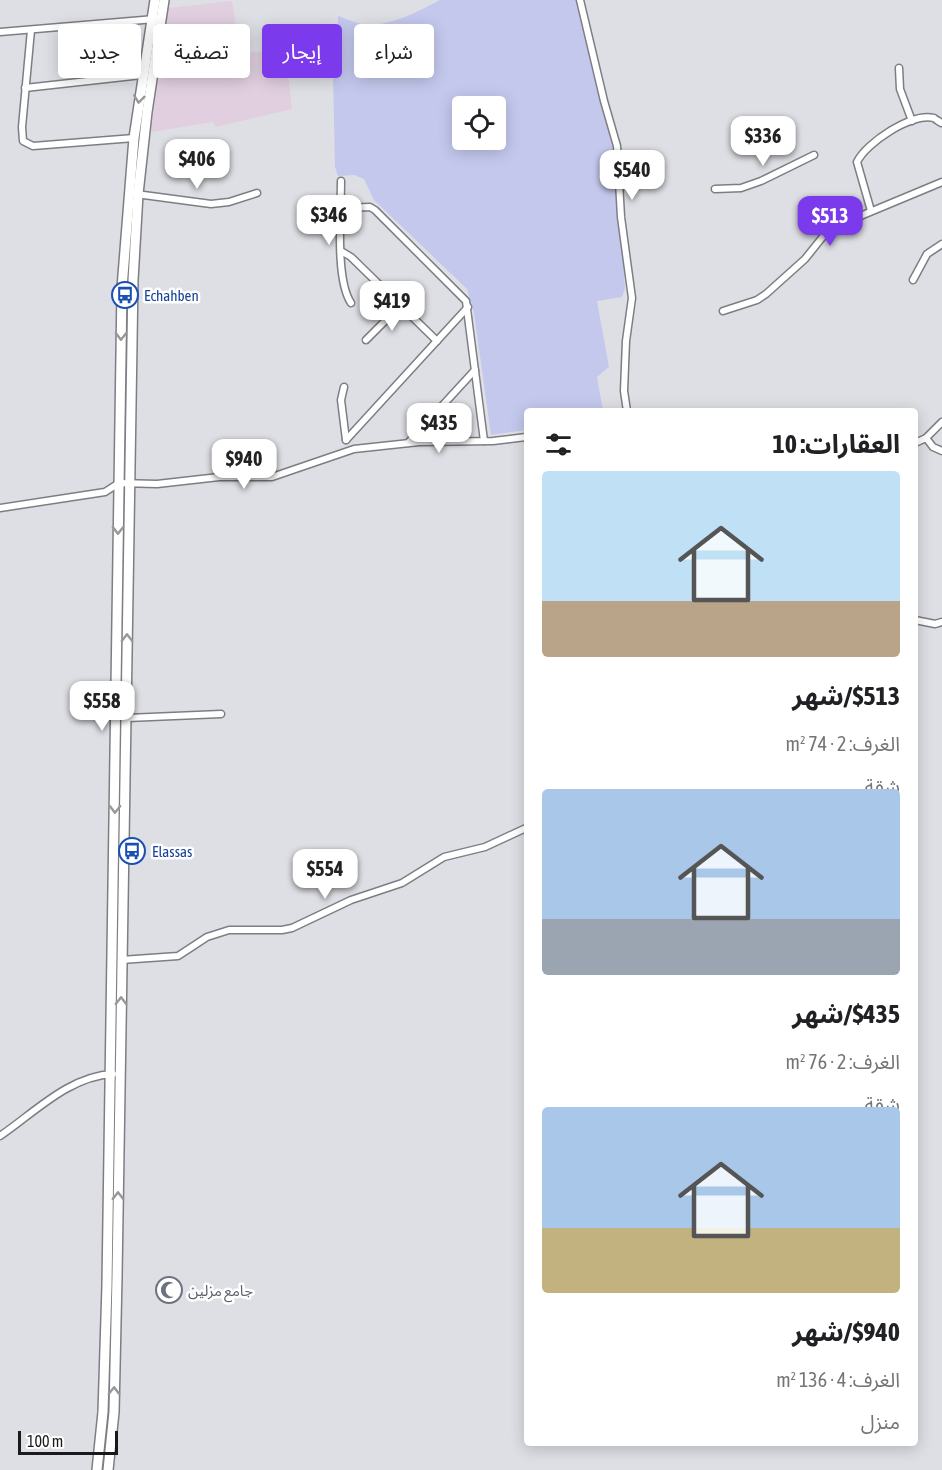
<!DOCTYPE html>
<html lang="ar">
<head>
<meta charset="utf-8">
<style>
  :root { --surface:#fff; --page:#f2f2f2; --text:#202124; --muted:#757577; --accent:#7c3aed }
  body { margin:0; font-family:"Asap Condensed","Noto Sans Arabic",sans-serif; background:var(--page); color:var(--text); direction:rtl; height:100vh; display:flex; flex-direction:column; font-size:22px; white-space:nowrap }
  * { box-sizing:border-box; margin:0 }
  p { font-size:20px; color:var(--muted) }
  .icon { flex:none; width:33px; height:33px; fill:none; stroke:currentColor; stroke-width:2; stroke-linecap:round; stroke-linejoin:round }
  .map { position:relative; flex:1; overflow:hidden; direction:ltr }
  .details { position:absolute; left:524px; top:408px; width:394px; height:1038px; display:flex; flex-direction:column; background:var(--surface); border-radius:6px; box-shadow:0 3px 15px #0003; direction:rtl }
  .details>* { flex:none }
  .top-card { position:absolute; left:18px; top:24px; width:416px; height:54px; direction:rtl; display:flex; gap:12px }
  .fabs { position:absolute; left:452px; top:96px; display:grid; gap:12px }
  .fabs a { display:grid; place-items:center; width:54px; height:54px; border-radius:6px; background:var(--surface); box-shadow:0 3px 15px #0003; font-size:30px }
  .scale { position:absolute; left:18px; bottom:15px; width:100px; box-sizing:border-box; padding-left:6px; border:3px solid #1a1a1c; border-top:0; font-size:16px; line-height:21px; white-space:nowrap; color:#1a1a1c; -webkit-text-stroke:4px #fff; paint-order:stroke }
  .price { position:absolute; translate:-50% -51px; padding:0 14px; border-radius:12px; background:#fff; color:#222; font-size:20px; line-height:39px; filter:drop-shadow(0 2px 3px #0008) }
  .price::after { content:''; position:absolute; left:50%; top:36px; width:18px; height:14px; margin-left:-9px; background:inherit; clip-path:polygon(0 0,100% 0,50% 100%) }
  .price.active { background:var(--accent); color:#fff }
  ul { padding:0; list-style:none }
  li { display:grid; align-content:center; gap:12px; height:318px; padding:0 18px }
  li span { display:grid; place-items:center; height:186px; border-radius:6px; color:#555 }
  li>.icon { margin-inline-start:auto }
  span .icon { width:108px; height:108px; fill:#fffc; stroke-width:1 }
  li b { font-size:26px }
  h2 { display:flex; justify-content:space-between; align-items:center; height:72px; padding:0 18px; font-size:26px }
  .tag { padding:0 21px; border-radius:6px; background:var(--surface); box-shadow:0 3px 15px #0003; font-size:21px; line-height:54px }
  .tag.active { background:var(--accent); color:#fff }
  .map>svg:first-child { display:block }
  .industrial { fill:#e1cfdf }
  .green { fill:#c4c8ed; fill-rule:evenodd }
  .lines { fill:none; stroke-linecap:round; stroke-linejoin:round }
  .minor-casing { stroke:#7d7e83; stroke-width:9 }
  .secondary-casing { stroke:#7d7e83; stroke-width:12 }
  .minor { stroke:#fff; stroke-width:6 }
  .secondary { stroke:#fff; stroke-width:9 }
  .oneway { stroke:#989899 }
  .labels { text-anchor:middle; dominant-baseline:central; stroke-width:5; stroke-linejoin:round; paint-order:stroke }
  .transit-label { font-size:15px; fill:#164399; stroke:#fff; text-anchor:start }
  .worship-label { font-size:15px; fill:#5b616d; stroke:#fff; text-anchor:start }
</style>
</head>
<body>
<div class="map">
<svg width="942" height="1470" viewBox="0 0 942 1470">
  <rect width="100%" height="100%" fill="#dedfe4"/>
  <path class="industrial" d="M 232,1 L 240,54 L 285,48 L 292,109 L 216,127 L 213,122 L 151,132 L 168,8 Z"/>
  <path class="green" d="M 440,0 L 577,0 L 615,158 L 625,288 L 622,297 L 597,301 L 609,367 L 597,377 L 603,411 L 526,411 L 526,430 L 491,435 L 474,313 L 467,289 L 374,200 L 364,179 L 354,175 L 338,176 L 335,167 L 333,75 L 339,42 L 338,16 C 347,19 360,25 369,25 C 395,24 417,12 440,0 ZM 462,106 L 495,106 L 495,140 L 462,140 Z"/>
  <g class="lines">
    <defs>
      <g id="minor">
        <path d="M 580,0 L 604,101 L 617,146 L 621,217 L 632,298 L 626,341 L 624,391 L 627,411"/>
        <path d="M 31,30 L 22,127 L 23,141 L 33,146 L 134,138"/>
        <path d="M 0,32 L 155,19"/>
        <path d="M 899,68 L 900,89 L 912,121"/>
        <path d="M 25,88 L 142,75"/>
        <path d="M 341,181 C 341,211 335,279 351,303"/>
        <path d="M 715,189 L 741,188 L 761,181 L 814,155"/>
        <path d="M 136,194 L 211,204 L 229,202 L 257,193"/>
        <path d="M 341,208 L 370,207 L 375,210 L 466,301 L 484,441"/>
        <path d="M 871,211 L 857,162 C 866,143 912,112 934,118 C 935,119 941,123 942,123"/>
        <path d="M 341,251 L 351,257 L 437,341"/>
        <path d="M 913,280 L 927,254 L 942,244"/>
        <path d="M 723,311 L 757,300 L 766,294 L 805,259 L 825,234 L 834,227 L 942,182"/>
        <path d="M 366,340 L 401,305"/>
        <path d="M 344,387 L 341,400 L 346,440"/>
        <path d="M 926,438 L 933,447 L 942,451"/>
        <path d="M 346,440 L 468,307"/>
        <path d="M 408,443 L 475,370"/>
        <path d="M 915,443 L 926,438 L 942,422"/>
        <path d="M 0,508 L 105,492 L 119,483 L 157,484 L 219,477 L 272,477 L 354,449 L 419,442 L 493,441 L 526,437"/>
        <path d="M 915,620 L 935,624 L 942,622"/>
        <path d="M 127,718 L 221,714"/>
        <path d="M 121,960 L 178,956 L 207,937 L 229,930 L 282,930 L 292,928 L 351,900 L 402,883 L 444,857 L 485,847 L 526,828"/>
        <path d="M 0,1136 C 34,1113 69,1076 113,1074"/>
      </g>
      <g id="secondary">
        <path d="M 97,1470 L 103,1412 L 107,1286 L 122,288 L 134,138 L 155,0"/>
        <path d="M 108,1470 L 114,1412 L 117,1276 L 133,280 L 138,194 L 147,112 L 164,0"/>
      </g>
    </defs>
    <use href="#minor" class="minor-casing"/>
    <use href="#secondary" class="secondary-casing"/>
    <use href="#minor" class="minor"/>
    <use href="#secondary" class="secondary"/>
  </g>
  <defs><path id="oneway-chevron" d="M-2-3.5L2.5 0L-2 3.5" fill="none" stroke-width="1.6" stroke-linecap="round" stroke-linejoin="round" transform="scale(1.5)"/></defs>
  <g class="oneway">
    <use href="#oneway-chevron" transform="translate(139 99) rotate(97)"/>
    <use href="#oneway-chevron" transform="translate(121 336) rotate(91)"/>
    <use href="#oneway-chevron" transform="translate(118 530) rotate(91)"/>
    <use href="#oneway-chevron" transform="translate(127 638) rotate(-90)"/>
    <use href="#oneway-chevron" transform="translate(115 809) rotate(91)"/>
    <use href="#oneway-chevron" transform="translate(121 1001) rotate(-89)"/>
    <use href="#oneway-chevron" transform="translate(118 1196) rotate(-89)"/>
    <use href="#oneway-chevron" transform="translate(114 1391) rotate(-89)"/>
  </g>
  <defs>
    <symbol id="bus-ring" viewBox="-11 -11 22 22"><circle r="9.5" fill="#fff" stroke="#1a4fb4" stroke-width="1.5"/><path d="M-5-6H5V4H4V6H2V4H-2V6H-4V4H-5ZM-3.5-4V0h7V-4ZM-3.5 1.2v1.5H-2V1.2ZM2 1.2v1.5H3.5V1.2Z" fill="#1a4fb4"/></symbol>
    <symbol id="mosque-ring" viewBox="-11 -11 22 22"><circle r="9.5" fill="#fff" stroke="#6b7280" stroke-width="1.5"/><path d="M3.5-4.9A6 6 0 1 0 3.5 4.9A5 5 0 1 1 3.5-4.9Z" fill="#6b7280"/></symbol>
  </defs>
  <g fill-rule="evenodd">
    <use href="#bus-ring" x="110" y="280" width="30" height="30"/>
    <use href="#bus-ring" x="117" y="836" width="30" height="30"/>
    <use href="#mosque-ring" x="154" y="1275" width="30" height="30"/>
  </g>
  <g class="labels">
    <g class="transit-label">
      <text x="144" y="295">Echahben</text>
      <text x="152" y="851">Elassas</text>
    </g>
    <g class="worship-label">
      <text x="188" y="1290">جامع مزلين</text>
    </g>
  </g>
</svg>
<div class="fabs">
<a><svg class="icon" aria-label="locate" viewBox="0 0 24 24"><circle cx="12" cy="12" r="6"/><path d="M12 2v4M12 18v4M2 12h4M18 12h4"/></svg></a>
</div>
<div class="scale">100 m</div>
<b class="price" style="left:763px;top:167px">$336</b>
<b class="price" style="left:197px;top:190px">$406</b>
<b class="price" style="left:632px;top:201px">$540</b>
<b class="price" style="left:329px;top:246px">$346</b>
<b class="price active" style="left:830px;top:247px">$513</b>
<b class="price" style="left:392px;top:332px">$419</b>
<b class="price" style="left:439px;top:454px">$435</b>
<b class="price" style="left:244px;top:490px">$940</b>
<b class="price" style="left:102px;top:732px">$558</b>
<b class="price" style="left:325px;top:900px">$554</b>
<div class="top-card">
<a class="tag">شراء</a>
<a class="tag active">إيجار</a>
<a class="tag">تصفية</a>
<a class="tag">جديد</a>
</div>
<section class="details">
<h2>العقارات: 10<svg class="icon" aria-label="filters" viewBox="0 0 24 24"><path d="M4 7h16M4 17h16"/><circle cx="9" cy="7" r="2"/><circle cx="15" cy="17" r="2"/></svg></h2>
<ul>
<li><span style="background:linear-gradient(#bfe0f5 70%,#b9a48a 0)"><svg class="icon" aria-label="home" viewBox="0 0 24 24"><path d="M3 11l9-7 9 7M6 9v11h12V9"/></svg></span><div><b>$513/شهر</b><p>الغرف: 2 · 74 m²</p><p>شقة</p></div></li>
<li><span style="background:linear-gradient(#a9c7e8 70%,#9aa5b1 0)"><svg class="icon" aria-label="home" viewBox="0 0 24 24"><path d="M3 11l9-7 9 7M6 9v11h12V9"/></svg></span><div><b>$435/شهر</b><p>الغرف: 2 · 76 m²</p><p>شقة</p></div></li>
<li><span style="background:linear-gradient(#a9c7e8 65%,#c2b280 0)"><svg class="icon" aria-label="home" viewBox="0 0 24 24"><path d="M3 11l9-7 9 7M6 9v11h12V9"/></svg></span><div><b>$940/شهر</b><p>الغرف: 4 · 136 m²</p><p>منزل</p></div></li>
</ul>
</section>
</div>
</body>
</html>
